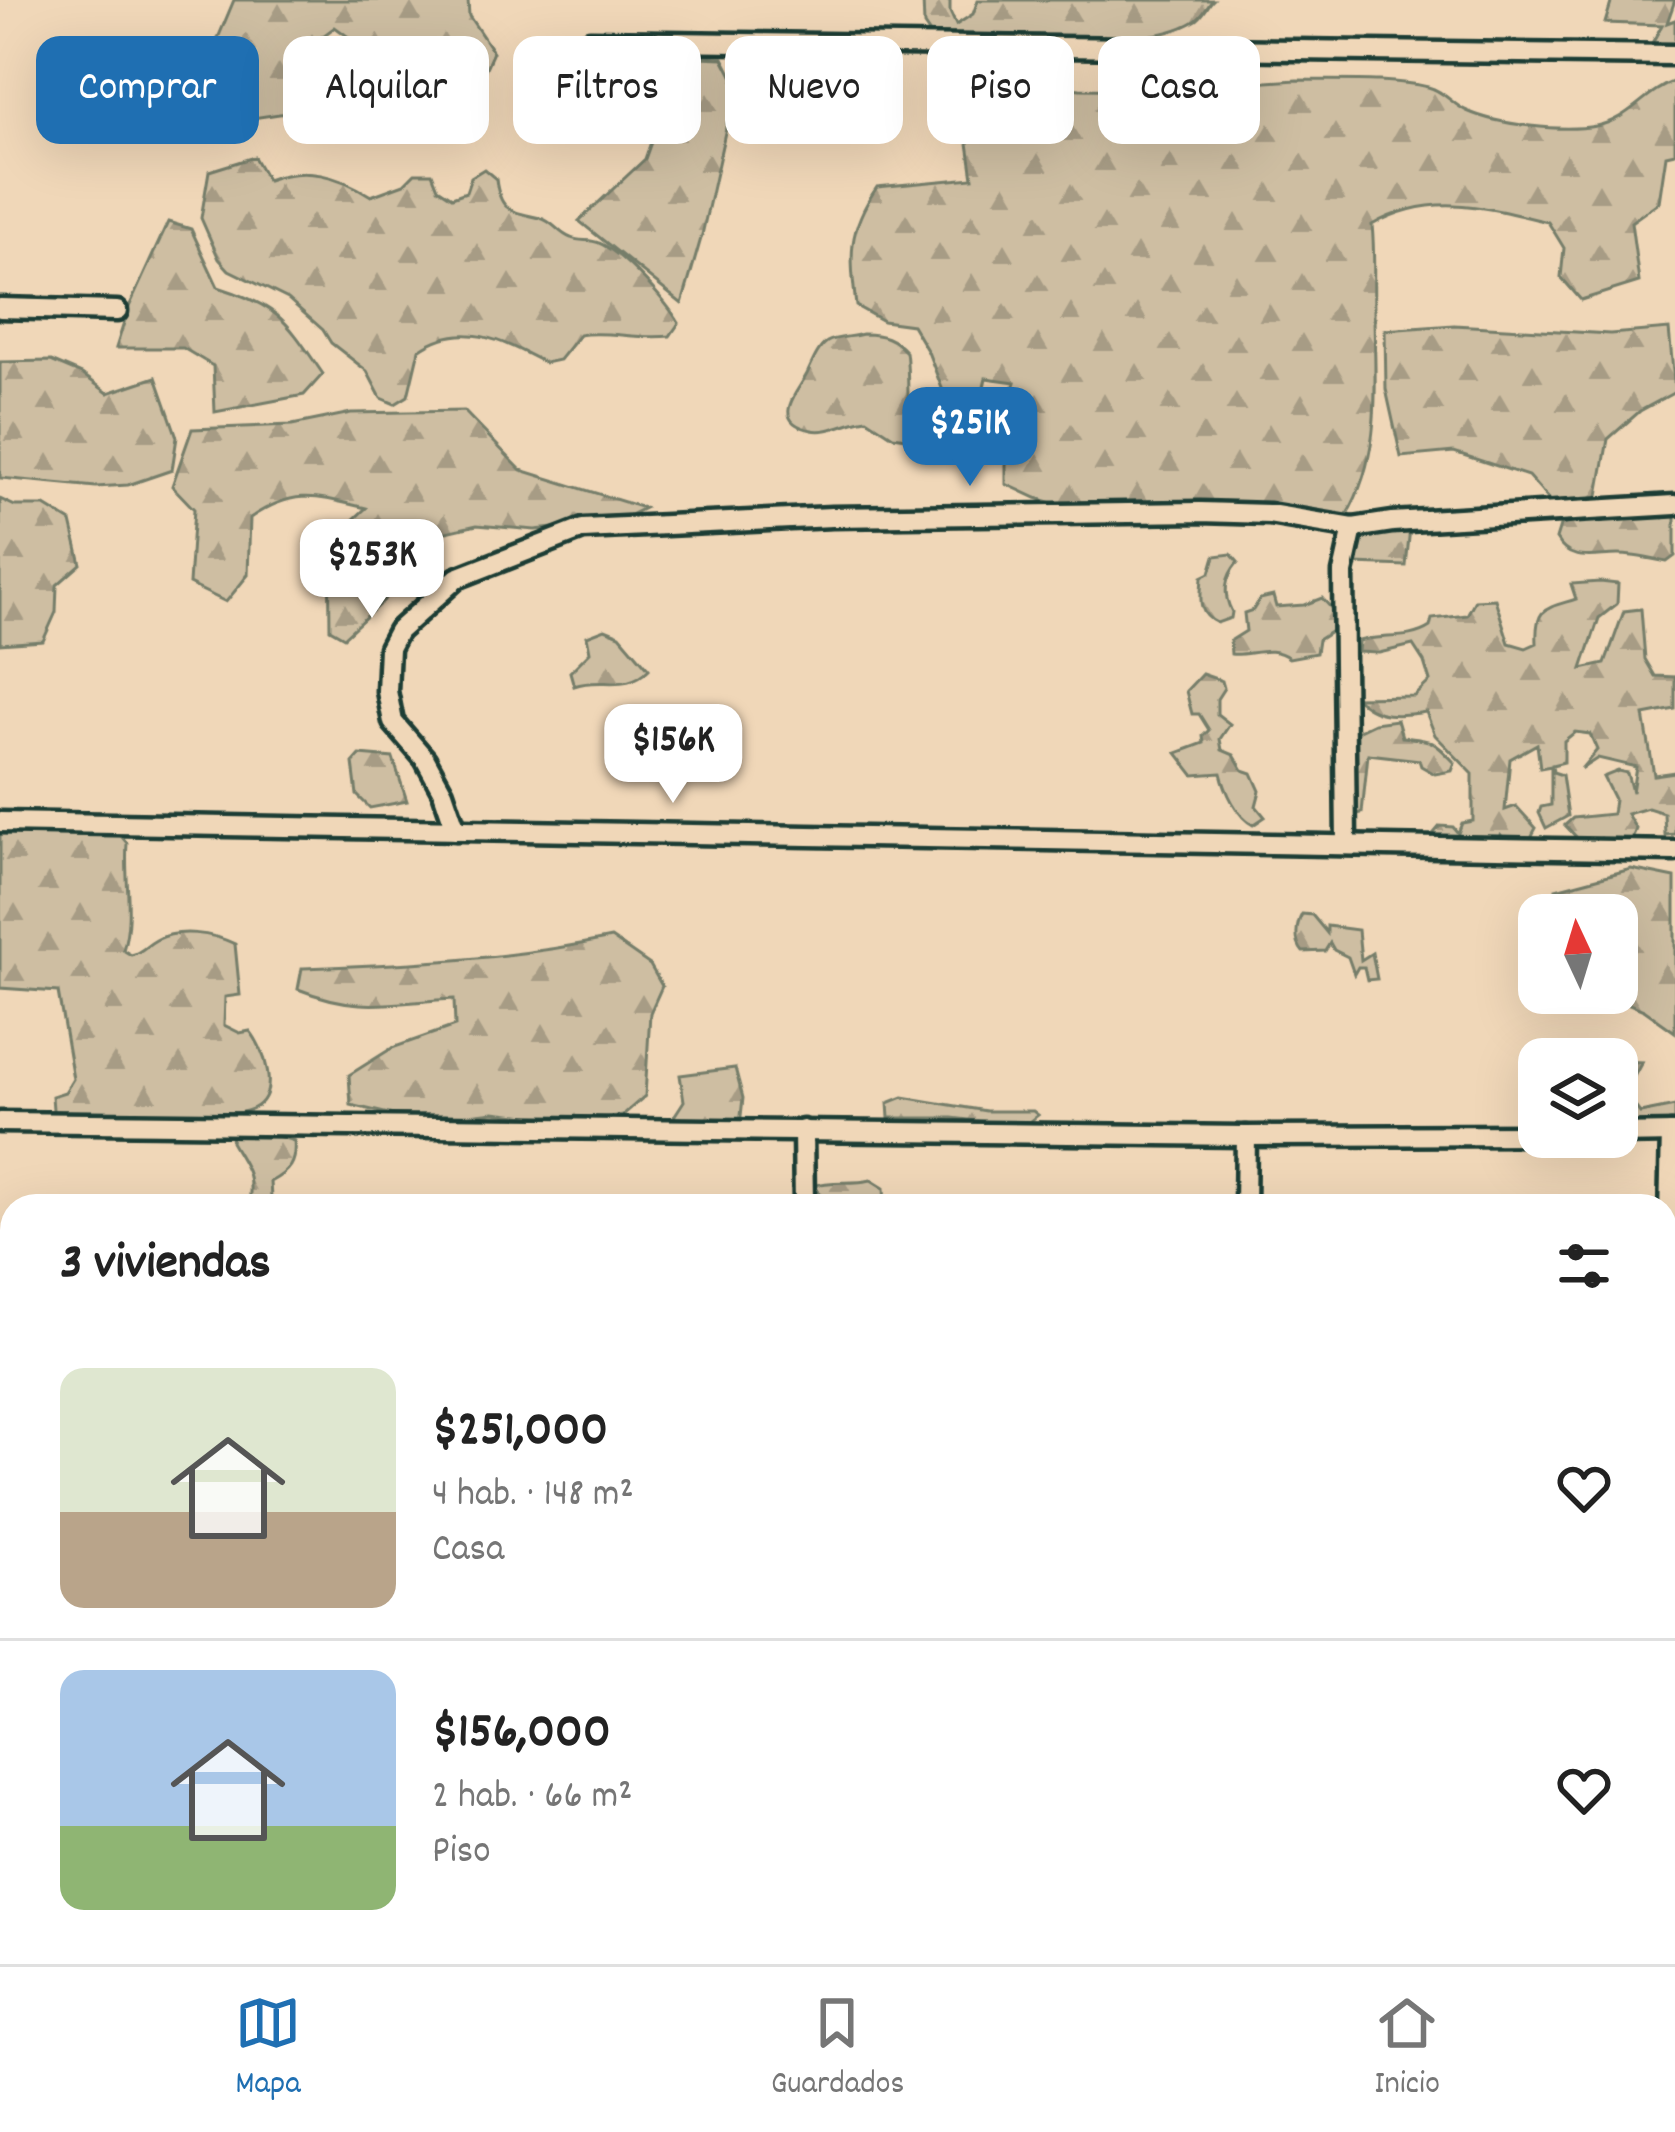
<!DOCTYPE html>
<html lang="es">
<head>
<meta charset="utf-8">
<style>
  :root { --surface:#fff; --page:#f2f2f2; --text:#222; --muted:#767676; --line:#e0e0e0; --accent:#1f6fb2 }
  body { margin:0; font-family:Dekko,sans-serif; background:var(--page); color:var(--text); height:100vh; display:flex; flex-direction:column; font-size:45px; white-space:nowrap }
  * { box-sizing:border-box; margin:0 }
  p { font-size:39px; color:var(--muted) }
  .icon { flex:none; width:66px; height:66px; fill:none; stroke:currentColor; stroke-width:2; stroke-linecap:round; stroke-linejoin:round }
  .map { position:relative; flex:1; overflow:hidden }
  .panel { position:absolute; left:0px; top:1194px; width:1677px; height:771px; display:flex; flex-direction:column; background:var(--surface); border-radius:36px 36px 0 0; box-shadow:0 12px 48px #0002 }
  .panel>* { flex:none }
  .hud { position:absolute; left:36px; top:36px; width:1605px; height:108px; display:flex; gap:24px }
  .needle { width:78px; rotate:356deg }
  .controls { position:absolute; left:1518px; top:894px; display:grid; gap:24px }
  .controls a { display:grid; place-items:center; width:120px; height:120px; border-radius:24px; background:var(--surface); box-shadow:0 12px 48px #0002; font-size:60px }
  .price { position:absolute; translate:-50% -102px; padding:0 27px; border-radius:24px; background:#fff; color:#222; font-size:39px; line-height:78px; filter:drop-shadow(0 3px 6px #0008) }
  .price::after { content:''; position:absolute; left:50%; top:72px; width:36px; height:27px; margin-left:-18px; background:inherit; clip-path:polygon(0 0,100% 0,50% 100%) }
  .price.current { background:var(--accent); color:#fff }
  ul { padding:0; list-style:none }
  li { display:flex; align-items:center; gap:36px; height:300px; padding:0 60px }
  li+li { border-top:3px solid var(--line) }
  li span { display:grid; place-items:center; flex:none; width:336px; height:240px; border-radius:24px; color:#555 }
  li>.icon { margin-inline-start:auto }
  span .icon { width:144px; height:144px; fill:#fffc; stroke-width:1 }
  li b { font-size:51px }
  h2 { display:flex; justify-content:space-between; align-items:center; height:144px; padding:0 60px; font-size:51px }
  .tag { padding:0 42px; border-radius:24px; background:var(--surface); box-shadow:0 12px 48px #0002; font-size:42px; line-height:108px }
  .tag.current { background:var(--accent); color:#fff }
  .tab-bar { display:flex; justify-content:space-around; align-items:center; height:168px; border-top:3px solid var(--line); background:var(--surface); font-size:33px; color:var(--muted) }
  .tab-bar a { display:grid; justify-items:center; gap:6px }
  .tab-bar .current { color:var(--accent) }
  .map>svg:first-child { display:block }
  .forest { fill:url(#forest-firs); stroke:#767e6b; stroke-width:3 }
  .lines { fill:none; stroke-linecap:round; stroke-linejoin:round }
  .minor-casing { stroke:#1f3d34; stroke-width:27 }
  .minor { stroke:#f0d7b8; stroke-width:18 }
</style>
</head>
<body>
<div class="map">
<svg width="1675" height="1964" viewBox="0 0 1675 1964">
  <defs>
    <pattern id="forest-firs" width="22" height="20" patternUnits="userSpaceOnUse" patternTransform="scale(3)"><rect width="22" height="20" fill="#cebea2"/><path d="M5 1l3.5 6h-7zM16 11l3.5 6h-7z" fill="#a79c85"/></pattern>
  </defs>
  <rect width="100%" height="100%" fill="#f0d7b8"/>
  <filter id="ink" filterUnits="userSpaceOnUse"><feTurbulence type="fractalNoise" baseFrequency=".00833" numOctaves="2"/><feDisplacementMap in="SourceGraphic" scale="24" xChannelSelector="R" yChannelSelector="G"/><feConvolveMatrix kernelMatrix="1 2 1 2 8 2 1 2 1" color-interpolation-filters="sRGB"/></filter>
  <g filter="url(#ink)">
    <g class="forest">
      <path d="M 234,0 L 468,0 L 469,16 L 493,52 L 472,99 L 446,105 L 439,76 L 398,83 L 405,99 L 379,115 L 349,108 L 350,76 L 376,57 L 335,27 L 301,52 L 335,82 L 340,105 L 246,119 L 217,106 L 216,43 Z"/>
      <path d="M 923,0 L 950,0 L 950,12 L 956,25 L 973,14 L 978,0 L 1213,0 C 1207,6 1203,17 1195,21 C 1147,50 1062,32 1008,36 C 977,39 964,42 933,38 L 924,25 Z"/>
      <path d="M 1612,0 L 1675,0 L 1667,23 L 1675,20 L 1675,46 L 1652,43 L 1662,25 L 1605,23 Z"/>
      <path d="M 698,57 L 723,58 L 736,83 L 702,235 L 682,304 L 579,221 L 645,159 L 678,66 Z"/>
      <path d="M 1297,80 C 1339,81 1387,78 1428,87 C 1443,90 1453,105 1467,111 C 1498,125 1562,132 1596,126 C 1629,120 1644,92 1675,81 L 1675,153 L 1666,155 L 1659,202 L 1631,222 L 1639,282 L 1581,300 L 1561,277 L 1564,248 L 1548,222 C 1485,207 1432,191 1372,225 C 1375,253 1373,280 1374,308 C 1374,380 1384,452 1346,516 L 1063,506 L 1036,498 L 1006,484 L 1006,411 L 1015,382 L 986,378 L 979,410 L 950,409 L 928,352 L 912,325 L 883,321 L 856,306 C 850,255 847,231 877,187 L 973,178 L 965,122 L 983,96 L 1014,81 L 1080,89 L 1149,90 Z"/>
      <path d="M 254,157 L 267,180 C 305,166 338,175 371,196 L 404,184 L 415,173 L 432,173 L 438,188 L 452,197 L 466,192 L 471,177 L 484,169 L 496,179 C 500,213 512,211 540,218 C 553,221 559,234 571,238 C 580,242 590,239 599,243 C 623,253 666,301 679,323 L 670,336 C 638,340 606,330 579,335 L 559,360 L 545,363 C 503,341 463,319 419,350 L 408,396 L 395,404 L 381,398 L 367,371 L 331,343 L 323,330 L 288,299 L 229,270 L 219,259 L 201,218 L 209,171 Z"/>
      <path d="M 168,222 L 191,229 L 218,287 C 281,307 287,322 323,374 L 304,395 L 215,412 L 213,366 L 183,348 L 116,348 L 129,307 Z"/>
      <path d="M 1454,325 L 1610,334 L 1669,329 L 1675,392 L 1640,411 L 1608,439 L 1597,501 L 1555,507 L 1528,476 L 1454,452 L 1401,457 L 1386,389 L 1385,330 Z"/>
      <path d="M 863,334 C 883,334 893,338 906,352 C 908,363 909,430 907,438 L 893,436 L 867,419 C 849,421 828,434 812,430 C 769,422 797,393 807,374 C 812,364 817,349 827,342 C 835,337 853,337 863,334 Z"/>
      <path d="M 51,361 L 82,374 L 108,393 L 156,377 L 177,437 L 172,470 L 128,485 L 96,487 L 0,478 L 0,362 Z"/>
      <path d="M 464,411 L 521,470 L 644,508 L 618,521 L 535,530 L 477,525 L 429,536 L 400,562 L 384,600 L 344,637 L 330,629 L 329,542 L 366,508 C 316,496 295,488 250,518 L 248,575 L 226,602 L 189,584 L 194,509 L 172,486 L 192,429 L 292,425 L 351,413 Z"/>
      <path d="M 0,499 L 15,506 L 45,506 L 71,522 L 81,564 L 57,585 L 56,612 L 43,641 L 0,644 Z"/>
      <path d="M 1649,512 L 1663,518 L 1675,514 L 1675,556 L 1667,562 C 1651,559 1634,555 1618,555 C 1594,555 1570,564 1556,539 L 1560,526 C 1584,515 1621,517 1649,512 Z"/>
      <path d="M 1389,513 L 1405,515 L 1410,528 L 1406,566 L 1355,564 L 1360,533 Z"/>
      <path d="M 1231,554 L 1238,562 C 1224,578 1223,595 1232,612 L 1231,618 L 1217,623 C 1196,613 1201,597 1202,577 L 1210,573 L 1215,556 Z"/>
      <path d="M 1600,582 L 1618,584 L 1617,604 L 1599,618 L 1582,669 L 1605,664 L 1624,611 L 1641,609 L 1645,659 L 1655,676 L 1675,677 L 1675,709 L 1644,715 L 1654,775 L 1675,772 L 1675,834 L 1665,835 L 1664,813 L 1648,808 L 1627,814 L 1636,829 L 1629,846 L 1609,847 L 1601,838 L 1583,844 L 1565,825 L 1573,818 L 1612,814 L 1614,799 L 1603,777 L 1618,771 L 1627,773 L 1632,792 L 1636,767 L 1598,758 L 1581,769 L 1597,750 L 1590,734 L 1575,732 L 1564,741 L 1564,762 L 1552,765 L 1553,772 L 1562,775 L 1568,816 L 1546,828 L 1539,813 L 1541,807 L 1551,805 L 1551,766 L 1540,768 L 1537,744 L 1510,759 L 1505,810 L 1516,806 L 1536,828 L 1529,841 L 1509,845 L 1501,835 L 1497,851 L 1474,850 L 1470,838 L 1464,837 L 1453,852 L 1434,855 L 1428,840 L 1440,826 L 1453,827 L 1458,833 L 1462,823 L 1473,821 L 1473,774 L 1435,735 L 1426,712 C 1400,716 1374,719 1356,697 L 1414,696 L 1430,681 L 1424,662 L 1413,645 L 1379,653 L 1358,652 L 1359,641 C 1383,634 1409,641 1430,627 L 1432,619 L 1467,615 L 1475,600 L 1495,599 L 1509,643 L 1526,648 L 1537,643 C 1535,607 1545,609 1576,599 L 1571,584 Z"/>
      <path d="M 1273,596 L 1276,607 L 1304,605 L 1322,598 L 1333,610 L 1332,631 L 1318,640 L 1316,653 L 1289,658 C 1272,644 1250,656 1231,654 L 1230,641 L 1246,631 L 1244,613 L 1253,610 L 1260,599 Z"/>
      <path d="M 605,629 L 620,635 L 649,669 C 626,693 602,676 574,686 L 570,672 L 590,652 L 587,636 Z"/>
      <path d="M 1202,674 L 1222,681 L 1224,688 L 1217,699 L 1217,714 L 1230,724 L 1220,739 L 1222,750 L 1234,755 L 1243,770 L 1252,773 L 1260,791 L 1256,806 L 1265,817 L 1253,825 C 1237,817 1225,790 1221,773 L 1194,775 L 1177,753 L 1204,743 L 1203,736 L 1209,730 L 1199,714 L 1192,714 L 1186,691 Z"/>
      <path d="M 1397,720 L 1402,737 C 1434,740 1434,741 1455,763 L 1452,771 L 1435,774 L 1421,766 L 1419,760 L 1368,754 L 1362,813 L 1351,815 L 1353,733 L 1374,723 Z"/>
      <path d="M 360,755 L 393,758 L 407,801 L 370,808 L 357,795 L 353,763 Z"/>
      <path d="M 65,829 L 93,835 L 116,830 L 127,843 C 124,880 134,913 123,950 L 131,955 C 143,952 145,946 156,940 C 179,928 212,933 235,944 L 240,995 L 225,997 L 224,1025 L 240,1033 L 250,1031 C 264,1048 281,1094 254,1108 C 242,1114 221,1115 207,1118 L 199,1134 L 164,1135 L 54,1123 L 52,1096 L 65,1092 L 73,1079 L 58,992 L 0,988 L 0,832 L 48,833 Z"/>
      <path d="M 1631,869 L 1675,878 L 1675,1032 L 1644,1010 L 1603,993 L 1617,993 L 1617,915 L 1558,915 L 1556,889 Z"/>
      <path d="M 1302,914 L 1312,915 L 1327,933 L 1327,926 L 1358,930 L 1361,960 L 1372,953 L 1377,979 L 1367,980 L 1364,967 L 1358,967 L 1354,974 L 1348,957 L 1334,950 L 1330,943 L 1325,951 L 1303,952 C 1294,942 1296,925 1302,914 Z"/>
      <path d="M 611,938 L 650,965 L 662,986 L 650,1013 L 645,1096 L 623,1115 L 577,1122 L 494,1112 L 418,1121 L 351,1105 L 349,1075 L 392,1048 L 455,1026 L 454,999 C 391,1002 361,1014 298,989 L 302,968 C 405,964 510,960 611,938 Z"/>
      <path d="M 1618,1061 L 1642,1062 L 1625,1093 L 1640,1113 L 1675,1106 L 1675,1132 L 1617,1127 Z"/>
      <path d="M 735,1068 L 743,1098 L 740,1125 L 704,1130 L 673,1118 L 684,1101 L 680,1075 Z"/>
      <path d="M 903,1097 L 986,1111 L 1033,1111 L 1038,1115 L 1025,1125 L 1011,1125 L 952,1118 L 889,1118 L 888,1103 Z"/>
      <path d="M 245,1115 L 261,1118 L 267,1133 L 294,1141 C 296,1163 289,1172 270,1182 L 271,1198 L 290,1206 L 249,1206 C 253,1172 247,1170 231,1142 L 233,1127 Z"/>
      <path d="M 871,1180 L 884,1188 L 885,1206 L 831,1206 L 813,1186 C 832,1179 851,1185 871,1180 Z"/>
    </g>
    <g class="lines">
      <defs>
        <g id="minor">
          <path d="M 590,41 L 1675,55"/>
          <path d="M 0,308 L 117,311"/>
          <path d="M 0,822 L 1675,851"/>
          <path d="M 456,830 L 443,792 L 425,759 L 393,722 L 387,691 L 389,648 L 398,631 L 457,578 L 583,529 L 832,517 L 1200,512 L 1269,514 L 1353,528"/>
          <path d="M 1346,843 L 1343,573 L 1353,528 L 1392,522 L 1675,505"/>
          <path d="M 0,1122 L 1246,1136 L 1539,1135"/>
          <path d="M 803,1130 L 804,1206"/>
          <path d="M 1617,1134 L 1675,1133"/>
          <path d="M 1245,1206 L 1246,1136"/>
          <path d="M 0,1320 L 12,1320"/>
          <path d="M 1665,1384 L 1671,1133"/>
          <path d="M 0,1672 L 12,1673"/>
          <path d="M 1665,1690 L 1675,1690"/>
          <path d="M 0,1947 L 12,1947"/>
          <path d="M 444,1953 L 904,1964"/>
          <path d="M 1440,1953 L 1440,1964"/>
          <path d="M 149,1964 L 150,1953"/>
          <path d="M 1014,1964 L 1014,1953"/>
          <path d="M 1230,1964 L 1230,1953"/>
          <path d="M 1660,1964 L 1660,1953"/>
        </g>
      </defs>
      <use href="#minor" class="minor-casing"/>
      <use href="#minor" class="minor"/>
    </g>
  </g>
</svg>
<div class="controls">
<a><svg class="needle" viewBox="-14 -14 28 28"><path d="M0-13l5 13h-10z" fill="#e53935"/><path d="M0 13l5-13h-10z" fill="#767676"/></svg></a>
<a><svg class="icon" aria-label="layers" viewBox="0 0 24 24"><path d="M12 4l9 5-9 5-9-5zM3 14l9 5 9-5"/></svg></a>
</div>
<b class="price current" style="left:970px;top:489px">$251K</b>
<b class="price" style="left:372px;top:621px">$253K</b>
<b class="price" style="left:673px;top:806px">$156K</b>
<div class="hud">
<a class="tag current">Comprar</a>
<a class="tag">Alquilar</a>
<a class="tag">Filtros</a>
<a class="tag">Nuevo</a>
<a class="tag">Piso</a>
<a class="tag">Casa</a>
</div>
<section class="panel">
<h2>3 viviendas<svg class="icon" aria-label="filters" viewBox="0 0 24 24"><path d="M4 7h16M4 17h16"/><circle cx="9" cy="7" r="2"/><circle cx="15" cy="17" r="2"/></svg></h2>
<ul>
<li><span style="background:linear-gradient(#dfe7d0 60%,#b9a48a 0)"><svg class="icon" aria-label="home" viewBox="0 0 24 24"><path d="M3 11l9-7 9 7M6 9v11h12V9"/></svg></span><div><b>$251,000</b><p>4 hab. · 148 m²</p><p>Casa</p></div><svg class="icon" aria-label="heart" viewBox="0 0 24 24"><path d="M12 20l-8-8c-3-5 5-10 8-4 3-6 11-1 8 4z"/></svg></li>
<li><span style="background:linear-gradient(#a9c7e8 65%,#8fb573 0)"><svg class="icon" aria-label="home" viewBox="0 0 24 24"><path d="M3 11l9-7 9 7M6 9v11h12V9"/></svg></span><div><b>$156,000</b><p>2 hab. · 66 m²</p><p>Piso</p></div><svg class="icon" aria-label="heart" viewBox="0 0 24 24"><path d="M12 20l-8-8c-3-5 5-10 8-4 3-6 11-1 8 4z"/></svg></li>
</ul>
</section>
</div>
<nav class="tab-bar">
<a class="current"><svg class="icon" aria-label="map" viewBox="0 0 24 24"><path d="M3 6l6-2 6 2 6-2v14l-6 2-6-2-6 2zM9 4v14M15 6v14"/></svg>Mapa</a>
<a><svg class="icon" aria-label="saved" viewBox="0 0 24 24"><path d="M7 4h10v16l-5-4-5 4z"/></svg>Guardados</a>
<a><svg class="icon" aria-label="home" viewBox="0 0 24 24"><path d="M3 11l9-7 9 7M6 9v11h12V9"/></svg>Inicio</a>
</nav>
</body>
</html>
